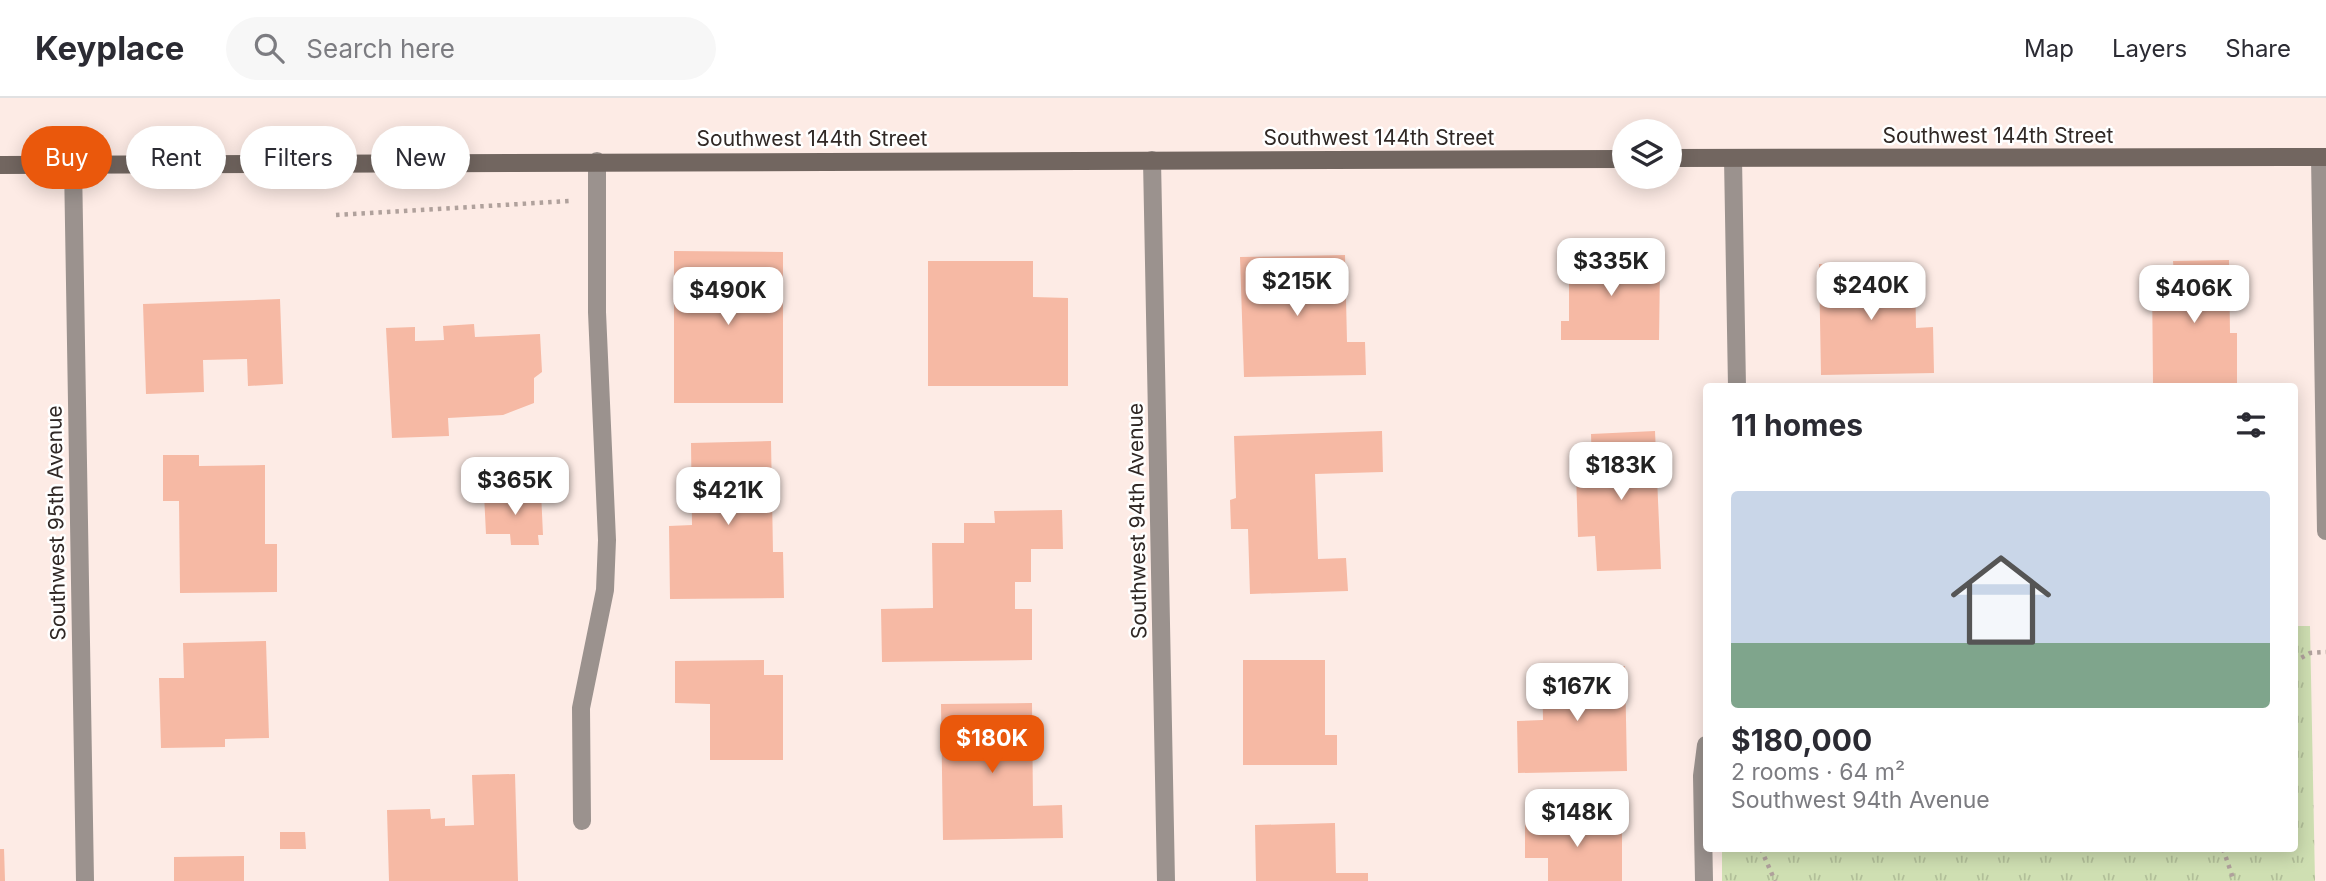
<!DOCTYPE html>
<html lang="en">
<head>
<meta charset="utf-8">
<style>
  :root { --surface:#fff; --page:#f7f7f7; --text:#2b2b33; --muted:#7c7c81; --line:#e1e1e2; --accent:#ea580c }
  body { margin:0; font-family:Inter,sans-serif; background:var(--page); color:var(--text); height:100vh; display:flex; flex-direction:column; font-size:26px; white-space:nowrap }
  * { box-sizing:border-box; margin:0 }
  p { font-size:23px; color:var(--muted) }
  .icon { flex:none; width:38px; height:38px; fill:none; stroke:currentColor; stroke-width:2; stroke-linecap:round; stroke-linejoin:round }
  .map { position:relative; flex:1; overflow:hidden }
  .details { position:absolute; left:1703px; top:285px; width:595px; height:469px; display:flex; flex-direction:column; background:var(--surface); border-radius:7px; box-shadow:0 4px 18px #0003 }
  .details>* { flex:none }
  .banner { position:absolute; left:21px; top:28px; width:665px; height:63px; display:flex; gap:14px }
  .buttons { position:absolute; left:1612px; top:21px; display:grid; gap:14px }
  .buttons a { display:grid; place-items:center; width:70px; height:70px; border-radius:50%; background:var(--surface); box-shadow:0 4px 18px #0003; font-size:35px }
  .price { position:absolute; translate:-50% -60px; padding:0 16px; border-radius:14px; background:#fff; color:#222; font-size:23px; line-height:46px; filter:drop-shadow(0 2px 4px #0008) }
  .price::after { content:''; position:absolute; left:50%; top:42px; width:21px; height:16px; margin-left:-10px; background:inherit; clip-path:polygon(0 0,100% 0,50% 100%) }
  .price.on { background:var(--accent); color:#fff }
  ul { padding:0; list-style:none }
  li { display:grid; align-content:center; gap:14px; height:371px; padding:0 28px }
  li span { display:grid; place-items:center; height:217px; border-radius:7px; color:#555 }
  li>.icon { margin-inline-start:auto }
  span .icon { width:126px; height:126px; fill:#fffc; stroke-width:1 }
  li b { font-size:30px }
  h2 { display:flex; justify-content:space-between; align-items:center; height:84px; padding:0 28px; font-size:30px }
  .tag { padding:0 24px; border-radius:32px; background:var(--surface); box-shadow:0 4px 18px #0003; font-size:24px; line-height:63px }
  .tag.on { background:var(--accent); color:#fff }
  header { display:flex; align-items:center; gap:42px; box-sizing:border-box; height:98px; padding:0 35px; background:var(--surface); border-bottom:2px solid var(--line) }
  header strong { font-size:33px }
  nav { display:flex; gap:38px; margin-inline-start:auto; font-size:24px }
  .search { width:490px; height:63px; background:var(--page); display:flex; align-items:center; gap:18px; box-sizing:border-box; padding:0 24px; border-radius:38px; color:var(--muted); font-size:26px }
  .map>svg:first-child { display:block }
  .park { fill:url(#park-tufts) }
  .building { fill:#f6b9a4 }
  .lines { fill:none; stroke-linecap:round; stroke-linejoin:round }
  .path { stroke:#b0a19c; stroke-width:4.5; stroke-dasharray:3.5 5; stroke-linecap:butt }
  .street { stroke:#9b928e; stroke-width:18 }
  .secondary { stroke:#726660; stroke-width:18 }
  .labels { text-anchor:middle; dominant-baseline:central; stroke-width:5; stroke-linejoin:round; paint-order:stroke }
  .street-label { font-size:21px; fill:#302825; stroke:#fff }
</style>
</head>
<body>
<header>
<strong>Keyplace</strong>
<div class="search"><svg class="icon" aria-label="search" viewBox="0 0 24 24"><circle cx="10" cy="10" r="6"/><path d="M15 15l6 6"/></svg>Search here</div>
<nav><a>Map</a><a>Layers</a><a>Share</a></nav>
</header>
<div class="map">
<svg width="2326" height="783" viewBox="0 0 2326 783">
  <defs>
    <pattern id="park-tufts" width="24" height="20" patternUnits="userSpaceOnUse" patternTransform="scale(1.75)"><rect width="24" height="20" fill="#cfdfb2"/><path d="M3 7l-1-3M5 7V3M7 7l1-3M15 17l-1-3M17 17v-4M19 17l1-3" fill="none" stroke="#b2bf99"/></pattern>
  </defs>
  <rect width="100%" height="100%" fill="#fdebe5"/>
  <path class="park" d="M 2294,528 L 2310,528 L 2315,783 L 1722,783 L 1722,751 L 2294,751 Z"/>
  <g class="building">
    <path d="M 1569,150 L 1626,150 L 1626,168 L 1660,169 L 1659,242 L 1561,242 L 1561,223 L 1569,223 Z"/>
    <path d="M 674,153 L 783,154 L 783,305 L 674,305 Z"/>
    <path d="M 1345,157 L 1347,244 L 1365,244 L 1366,277 L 1244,279 L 1240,159 Z"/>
    <path d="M 2229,162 L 2230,235 L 2237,235 L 2237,285 L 2153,286 L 2152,177 L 2174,177 L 2173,163 Z"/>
    <path d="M 928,163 L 1033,163 L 1033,199 L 1068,200 L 1068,288 L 928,288 Z"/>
    <path d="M 1891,165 L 1897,173 L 1915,173 L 1916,230 L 1933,229 L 1934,275 L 1821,277 L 1819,166 Z"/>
    <path d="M 280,201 L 283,286 L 248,288 L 247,261 L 203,262 L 204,294 L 146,296 L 143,206 Z"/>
    <path d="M 474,226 L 475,239 L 540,236 L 542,274 L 534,280 L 534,305 L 503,317 L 448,320 L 449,338 L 392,340 L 386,230 L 415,229 L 415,243 L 444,242 L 443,228 Z"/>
    <path d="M 1382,333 L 1383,374 L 1315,376 L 1318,461 L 1346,460 L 1348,493 L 1250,496 L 1248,431 L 1231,431 L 1230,402 L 1236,400 L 1234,338 Z"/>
    <path d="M 1655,333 L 1661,471 L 1597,473 L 1595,438 L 1578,439 L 1576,374 L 1592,373 L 1591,336 Z"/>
    <path d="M 771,343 L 773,454 L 783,454 L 784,500 L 670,501 L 669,428 L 692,427 L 691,345 Z"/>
    <path d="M 163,357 L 199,357 L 199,368 L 265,367 L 265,446 L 277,446 L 277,494 L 180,495 L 179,403 L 163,403 Z"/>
    <path d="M 541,394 L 543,437 L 538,437 L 539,447 L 511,447 L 510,436 L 486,436 L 484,396 Z"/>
    <path d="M 1062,412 L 1063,451 L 1031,451 L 1031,484 L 1015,484 L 1015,511 L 1032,511 L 1032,562 L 882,564 L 881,511 L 933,510 L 932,445 L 964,445 L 964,425 L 995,425 L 994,413 Z"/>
    <path d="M 266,543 L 269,640 L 225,641 L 225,649 L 161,650 L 159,580 L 184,580 L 183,545 Z"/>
    <path d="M 764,562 L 764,577 L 783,577 L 783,662 L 710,662 L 710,606 L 675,605 L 675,563 Z"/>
    <path d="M 1243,562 L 1325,562 L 1325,637 L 1337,637 L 1337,667 L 1243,667 Z"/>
    <path d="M 1625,568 L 1627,673 L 1518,675 L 1517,623 L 1543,622 L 1542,569 Z"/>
    <path d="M 1032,605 L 1033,708 L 1062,707 L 1063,740 L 943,742 L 941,606 Z"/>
    <path d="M 515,676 L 518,783 L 389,783 L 387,712 L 430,711 L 431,721 L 445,720 L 445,728 L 474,727 L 472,677 Z"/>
    <path d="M 1622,722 L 1622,783 L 1548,783 L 1548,760 L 1525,760 L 1525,723 Z"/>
    <path d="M 1335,725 L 1336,775 L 1368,775 L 1368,783 L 1256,783 L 1255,727 Z"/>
    <path d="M 280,734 L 305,734 L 306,751 L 280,751 Z"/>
    <path d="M 0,751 L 4,751 L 5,783 L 0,783 Z"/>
    <path d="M 244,758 L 244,783 L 174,783 L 174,759 Z"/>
  </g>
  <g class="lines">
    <g class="path">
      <path d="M 336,117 L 570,103"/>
      <path d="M 2294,564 L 2310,555 L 2326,554"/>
      <path d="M 1761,751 L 1775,783"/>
      <path d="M 2223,751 L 2234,783"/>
    </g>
    <g class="street">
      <path d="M 2320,59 L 2326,433"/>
      <path d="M 1733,60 L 1737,289"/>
      <path d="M 1152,62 L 1166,783"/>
      <path d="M 73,66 L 85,783"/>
      <path d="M 582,723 L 581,610 L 605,492 L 607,442 L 597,214 L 597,63"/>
      <path d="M 1704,783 L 1702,678 L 1706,647"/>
    </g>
    <g class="secondary">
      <path d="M 1670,60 L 2326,59"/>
      <path d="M 0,67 L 1624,61"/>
    </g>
  </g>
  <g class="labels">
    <g class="street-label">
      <text x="1998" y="37">Southwest 144th Street</text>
      <text x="1379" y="39">Southwest 144th Street</text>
      <text x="812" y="40">Southwest 144th Street</text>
      <text transform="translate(1137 423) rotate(-91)">Southwest 94th Avenue</text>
      <text transform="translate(56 425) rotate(-91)">Southwest 95th Avenue</text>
    </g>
  </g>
</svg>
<div class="buttons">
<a><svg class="icon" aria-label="layers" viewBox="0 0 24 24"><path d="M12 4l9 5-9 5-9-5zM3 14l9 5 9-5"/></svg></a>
</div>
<b class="price" style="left:1611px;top:200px">$335K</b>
<b class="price" style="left:1297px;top:220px">$215K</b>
<b class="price" style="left:1871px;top:224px">$240K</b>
<b class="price" style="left:2194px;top:227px">$406K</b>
<b class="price" style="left:728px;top:229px">$490K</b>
<b class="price" style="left:1621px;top:404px">$183K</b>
<b class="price" style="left:515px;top:419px">$365K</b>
<b class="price" style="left:728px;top:429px">$421K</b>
<b class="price" style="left:1577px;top:625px">$167K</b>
<b class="price on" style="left:992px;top:677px">$180K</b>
<b class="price" style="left:1577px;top:751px">$148K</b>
<div class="banner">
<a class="tag on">Buy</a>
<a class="tag">Rent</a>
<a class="tag">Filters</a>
<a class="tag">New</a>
</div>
<section class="details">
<h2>11 homes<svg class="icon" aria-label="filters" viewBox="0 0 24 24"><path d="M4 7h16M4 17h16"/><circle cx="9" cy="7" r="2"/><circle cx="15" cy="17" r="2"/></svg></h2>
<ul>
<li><span style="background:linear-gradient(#c9d6e8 70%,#7fa58c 0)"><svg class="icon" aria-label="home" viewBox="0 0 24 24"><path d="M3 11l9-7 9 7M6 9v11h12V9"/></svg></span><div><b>$180,000</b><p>2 rooms · 64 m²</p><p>Southwest 94th Avenue</p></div></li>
</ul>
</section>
</div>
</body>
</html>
